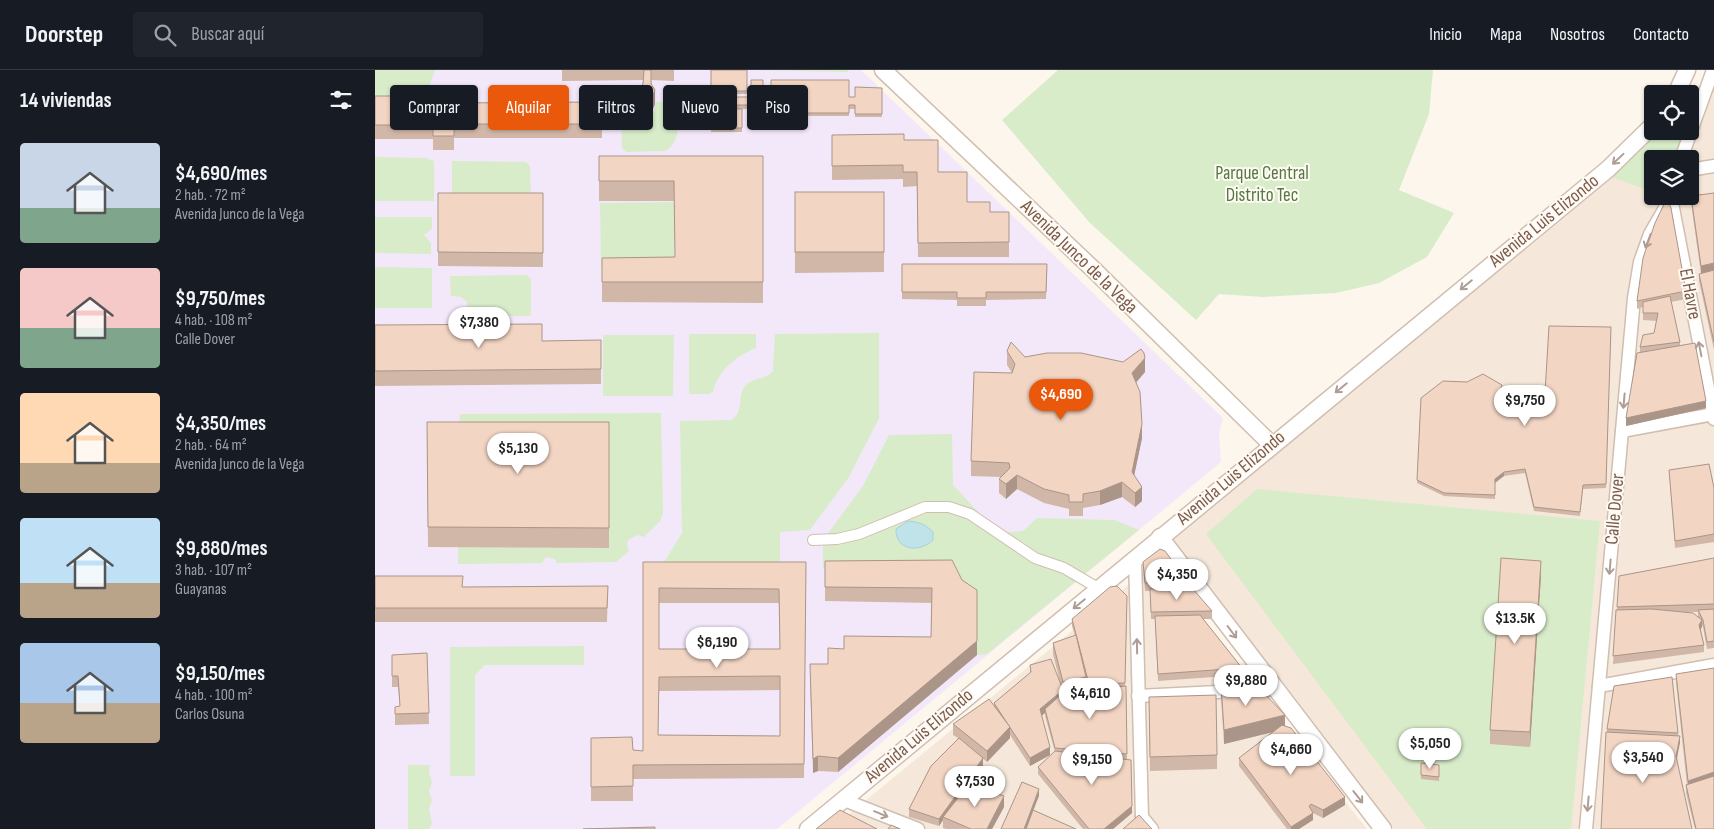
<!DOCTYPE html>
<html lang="es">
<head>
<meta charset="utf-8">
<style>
  :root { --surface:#171b24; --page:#20242c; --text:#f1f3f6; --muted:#9ea1a6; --line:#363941; --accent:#ea580c }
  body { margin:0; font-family:"Sofia Sans Condensed",sans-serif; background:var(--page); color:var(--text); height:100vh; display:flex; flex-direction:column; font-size:19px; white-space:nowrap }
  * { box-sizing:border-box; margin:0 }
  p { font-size:16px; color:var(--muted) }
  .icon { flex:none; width:28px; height:28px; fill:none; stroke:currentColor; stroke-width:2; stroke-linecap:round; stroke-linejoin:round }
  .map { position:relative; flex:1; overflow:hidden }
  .sheet { display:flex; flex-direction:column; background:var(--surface); width:375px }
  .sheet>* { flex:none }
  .banner { position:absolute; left:15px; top:15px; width:475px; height:45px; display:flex; gap:10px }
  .controls { position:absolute; left:1269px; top:15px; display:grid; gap:10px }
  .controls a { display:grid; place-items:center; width:55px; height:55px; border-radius:5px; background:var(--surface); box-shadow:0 1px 4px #0004; font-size:25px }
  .price { position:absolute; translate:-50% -42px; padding:0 11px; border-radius:18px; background:#fff; color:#222; font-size:16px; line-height:32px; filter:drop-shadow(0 1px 2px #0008) }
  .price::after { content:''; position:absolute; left:50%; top:30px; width:15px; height:11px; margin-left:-8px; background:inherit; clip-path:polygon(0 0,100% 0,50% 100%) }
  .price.selected { background:var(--accent); color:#fff }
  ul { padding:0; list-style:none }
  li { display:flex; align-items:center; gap:15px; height:125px; padding:0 20px }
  li span { display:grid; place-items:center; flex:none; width:140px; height:100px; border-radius:5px; color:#555 }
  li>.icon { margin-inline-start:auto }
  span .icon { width:60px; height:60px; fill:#fffc; stroke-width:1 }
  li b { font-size:21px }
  h2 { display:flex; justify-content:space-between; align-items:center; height:60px; padding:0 20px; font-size:21px }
  .chip { padding:0 18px; border-radius:5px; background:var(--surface); box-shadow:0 1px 4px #0004; font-size:18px; line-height:45px }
  .chip.selected { background:var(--accent); color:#fff }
  header { display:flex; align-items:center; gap:30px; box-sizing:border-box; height:70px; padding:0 25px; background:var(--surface); border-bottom:1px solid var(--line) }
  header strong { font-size:24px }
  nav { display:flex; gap:28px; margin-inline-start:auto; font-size:18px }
  .search { width:350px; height:45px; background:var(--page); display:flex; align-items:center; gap:12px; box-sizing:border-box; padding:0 18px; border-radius:5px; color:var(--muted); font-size:19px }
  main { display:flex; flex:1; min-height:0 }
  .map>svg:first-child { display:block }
  .residential { fill:#f5e8da; fill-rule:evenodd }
  .education { fill:#f3e8fa }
  .green { fill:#d8ecc9 }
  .water { fill:#bfe3e8; stroke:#a5d3da }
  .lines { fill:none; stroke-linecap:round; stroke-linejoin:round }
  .pedestrian-casing { stroke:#d1beb0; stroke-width:12 }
  .minor-casing { stroke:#d1beb0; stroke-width:15 }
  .tertiary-casing { stroke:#d1beb0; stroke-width:19 }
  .pedestrian { stroke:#fff; stroke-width:10 }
  .minor { stroke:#fff; stroke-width:12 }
  .tertiary { stroke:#fff; stroke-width:16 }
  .wall { fill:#d1b7a8; fill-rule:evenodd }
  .shaded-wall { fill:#aa9588 }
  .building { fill:#f3d5c3; stroke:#aa9588; fill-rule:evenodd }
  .oneway { stroke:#af9d94 }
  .labels { text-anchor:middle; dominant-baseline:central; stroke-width:4; stroke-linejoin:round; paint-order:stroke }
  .park-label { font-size:19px; fill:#537a41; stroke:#fffaf3 }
  .street-label { font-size:19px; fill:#7a5c4d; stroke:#fffaf3 }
</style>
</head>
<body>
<header>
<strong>Doorstep</strong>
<div class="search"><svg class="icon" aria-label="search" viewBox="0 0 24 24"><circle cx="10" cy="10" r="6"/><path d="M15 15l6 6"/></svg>Buscar aquí</div>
<nav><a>Inicio</a><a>Mapa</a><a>Nosotros</a><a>Contacto</a></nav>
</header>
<main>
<section class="sheet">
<h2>14 viviendas<svg class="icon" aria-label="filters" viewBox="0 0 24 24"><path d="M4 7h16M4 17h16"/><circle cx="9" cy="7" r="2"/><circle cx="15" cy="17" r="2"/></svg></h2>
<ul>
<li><span style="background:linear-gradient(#c9d6e8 65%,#7fa58c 0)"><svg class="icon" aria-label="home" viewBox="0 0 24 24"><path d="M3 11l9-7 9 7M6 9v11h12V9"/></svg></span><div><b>$4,690/mes</b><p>2 hab. · 72 m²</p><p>Avenida Junco de la Vega</p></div></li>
<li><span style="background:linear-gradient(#f6c9c9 60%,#7fa58c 0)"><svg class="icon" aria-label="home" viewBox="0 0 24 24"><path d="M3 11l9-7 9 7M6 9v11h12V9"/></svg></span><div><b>$9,750/mes</b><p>4 hab. · 108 m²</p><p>Calle Dover</p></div></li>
<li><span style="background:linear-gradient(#ffd9b3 70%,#b9a48a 0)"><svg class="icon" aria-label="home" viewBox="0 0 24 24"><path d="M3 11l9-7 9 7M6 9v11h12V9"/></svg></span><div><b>$4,350/mes</b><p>2 hab. · 64 m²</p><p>Avenida Junco de la Vega</p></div></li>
<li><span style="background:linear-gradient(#bfe0f5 65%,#b9a48a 0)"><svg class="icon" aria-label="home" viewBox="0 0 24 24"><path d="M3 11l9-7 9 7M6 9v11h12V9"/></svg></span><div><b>$9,880/mes</b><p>3 hab. · 107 m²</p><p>Guayanas</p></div></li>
<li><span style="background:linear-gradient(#a9c7e8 60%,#b9a48a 0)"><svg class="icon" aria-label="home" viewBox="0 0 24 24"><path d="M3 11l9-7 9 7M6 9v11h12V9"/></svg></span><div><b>$9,150/mes</b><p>4 hab. · 100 m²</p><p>Carlos Osuna</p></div></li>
</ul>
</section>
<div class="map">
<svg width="1339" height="759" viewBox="0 0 1339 759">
  <rect width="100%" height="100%" fill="#fdf6ec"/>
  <g class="residential">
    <path d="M 1339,0 L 1339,759 L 1019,759 L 792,462 L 1234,106 L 1315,61 L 1315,29 L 1331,14 ZM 1278,89 L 1315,89 L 1315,126 L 1278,126 Z"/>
    <path d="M 781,492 L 992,759 L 456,759 Z"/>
  </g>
  <path class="education" d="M 0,0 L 486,0 L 848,348 L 844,364 L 846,392 L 402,759 L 0,759 Z"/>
  <g class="green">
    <path d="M 0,0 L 60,0 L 55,14 L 57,31 L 0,31 Z"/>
    <path d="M 372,0 L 473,0 L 473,2 Z"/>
    <path d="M 683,0 L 1058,0 L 1054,44 L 1024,120 L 1079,143 L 1052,187 L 1004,213 L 961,223 L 888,227 L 844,224 L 821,250 L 715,153 L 627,50 Z"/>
    <path d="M 263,31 L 266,44 L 272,46 L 280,41 L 281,32 L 302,31 C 302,48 308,72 290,81 L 251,82 L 247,78 L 246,39 L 253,32 Z"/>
    <path d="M 1315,41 L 1319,50 L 1306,89 L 1278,89 L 1277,122 L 1234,106 L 1278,61 L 1315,61 Z"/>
    <path d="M 0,87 L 51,88 L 59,91 L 59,131 L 0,131 Z"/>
    <path d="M 77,91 L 151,92 L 155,96 L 156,133 L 77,137 Z"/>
    <path d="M 299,132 L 299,198 L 226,199 L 225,133 Z"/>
    <path d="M 0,147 L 57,147 L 57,159 L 49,165 L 56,173 L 56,184 L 0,183 Z"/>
    <path d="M 0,197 L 57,198 L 57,238 L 0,238 Z"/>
    <path d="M 152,205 L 156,209 L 156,245 L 153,246 L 93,246 L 92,232 L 86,227 L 76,226 L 75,206 Z"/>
    <path d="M 504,263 L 504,348 L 474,407 L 435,460 L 405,462 L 405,501 L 284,500 L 307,463 L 305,351 L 357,350 C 370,339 361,326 371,315 C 379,307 391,310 398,301 L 400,264 Z"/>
    <path d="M 314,264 L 381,264 L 381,278 C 361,286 343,300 338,322 L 333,324 L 314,324 Z"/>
    <path d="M 228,265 L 299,265 L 298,326 L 228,326 Z"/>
    <path d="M 286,343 L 288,443 L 285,451 L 269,467 L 263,465 L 253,470 L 252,474 L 254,481 L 241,492 L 181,493 L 180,489 L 171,487 L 167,493 L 83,494 L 83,477 L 234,478 L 234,373 L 83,373 L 85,344 Z"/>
    <path d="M 577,364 L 578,415 L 623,463 L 648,461 L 662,448 L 740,450 L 764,460 L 612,584 L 602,585 L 577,505 L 448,498 L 448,470 L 488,416 L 514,365 Z"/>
    <path d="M 882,419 L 1225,451 L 1196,759 L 1052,759 L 831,464 Z"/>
    <path d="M 209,576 L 209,595 L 110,595 L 100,605 L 100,706 L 75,706 L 75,577 Z"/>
    <path d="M 33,695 L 55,695 L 54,701 L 57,713 L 54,721 L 57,730 L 54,739 L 57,754 L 54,759 L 33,759 Z"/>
  </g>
  <path class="water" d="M 533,451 C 544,452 550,454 558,462 L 558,470 C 545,483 520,481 521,459 Z"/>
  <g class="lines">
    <defs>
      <path id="pedestrian" d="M 438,470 L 462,469 L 484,464 L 550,437 L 574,437 L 595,444 L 660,488 L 689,498 L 723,518"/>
      <g id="minor">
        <path d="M 1306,89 L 1338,0"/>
        <path d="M 1315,100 L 1339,96"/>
        <path d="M 1296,128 L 1339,349"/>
        <path d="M 1247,361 L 1339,344"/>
        <path d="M 760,488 L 767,747"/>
        <path d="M 1224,616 L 1339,595"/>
        <path d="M 763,626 L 900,619"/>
        <path d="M 469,730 L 543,759"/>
        <path d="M 767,747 L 777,759"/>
        <path d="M 1211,759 L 1259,228 L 1265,192 L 1275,164 L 1297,126"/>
      </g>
      <g id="tertiary">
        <path d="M 508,0 L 719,200 L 897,375"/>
        <path d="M 1301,24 L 1312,0"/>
        <path d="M 785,467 L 1008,759"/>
        <path d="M 433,759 L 1233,99 L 1278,55"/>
      </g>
    </defs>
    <use href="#pedestrian" class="pedestrian-casing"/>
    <use href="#minor" class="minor-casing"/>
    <use href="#tertiary" class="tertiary-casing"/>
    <use href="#pedestrian" class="pedestrian"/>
    <use href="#minor" class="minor"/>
    <use href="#tertiary" class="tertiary"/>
  </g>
  <g class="wall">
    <path d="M 187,0 L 299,0 L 299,11 L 276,10 L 280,34 L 277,41 L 273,43 L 265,38 L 265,24 L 268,14 L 268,10 L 187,11 Z"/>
    <path d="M 336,0 L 372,0 L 372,24 L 353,24 L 353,27 L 480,27 L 507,18 L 507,47 L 480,47 L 480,39 L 474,39 L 474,46 L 396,46 L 396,39 L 388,39 L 388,47 L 376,47 L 376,39 L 353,39 L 367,39 L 367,62 L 336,62 L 336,39 L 348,39 L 341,39 L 341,27 L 348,27 L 348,24 L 336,24 Z"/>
    <path d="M 0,26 L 79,33 L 227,54 L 227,68 L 79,68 L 79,80 L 58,80 L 58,69 L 0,69 Z"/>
    <path d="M 457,65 L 529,70 L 592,132 L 615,142 L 634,142 L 634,187 L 543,187 L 542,116 L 528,117 L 528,109 L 457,110 Z"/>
    <path d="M 224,86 L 388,86 L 388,233 L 227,232 L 227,188 L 300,187 L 299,131 L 224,131 Z"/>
    <path d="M 420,122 L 509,122 L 509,202 L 420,203 Z"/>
    <path d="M 63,123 L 168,123 L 168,197 L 63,196 Z"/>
    <path d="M 1339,123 L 1339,280 L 1324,211 L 1324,204 L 1326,204 L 1316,133 L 1316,126 Z"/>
    <path d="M 527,194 L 672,194 L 671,229 L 611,230 L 611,236 L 582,236 L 582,230 L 527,229 Z"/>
    <path d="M 1311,221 L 1311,229 L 1296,232 L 1305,272 L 1305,275 L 1331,338 L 1251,356 L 1265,282 L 1265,277 L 1279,263 L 1282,251 L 1268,250 L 1268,237 L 1262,239 L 1262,231 Z"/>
    <path d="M 0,255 L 167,271 L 226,270 L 226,314 L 0,316 Z"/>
    <path d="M 1236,257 L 1231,418 L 1208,419 L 1205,446 L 1159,441 L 1150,403 L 1129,406 L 1120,412 L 1120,429 L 1069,426 L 1042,413 L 1046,328 L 1127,319 L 1124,328 L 1156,340 L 1170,323 Z"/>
    <path d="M 632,281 L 650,287 L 770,302 L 761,313 L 767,368 L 759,405 L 767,431 L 760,437 L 747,427 L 725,435 L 708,438 L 708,446 L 694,446 L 694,439 L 669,433 L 642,419 L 631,429 L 624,423 L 624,409 L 626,407 L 596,406 L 596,391 L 637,303 L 632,295 Z"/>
    <path d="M 52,352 L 234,352 L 234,478 L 53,477 Z"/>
    <path d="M 1294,400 L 1339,418 L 1339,472 L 1300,478 Z"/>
    <path d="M 1339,488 L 1339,578 L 1332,579 L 1328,557 L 1327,555 L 1326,559 L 1329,575 L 1329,582 L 1238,594 L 1242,537 ZM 1312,542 L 1323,542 L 1323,547 Z"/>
    <path d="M 577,490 L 602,585 L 463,702 L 443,701 L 438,703 L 435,608 L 453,594 L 469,579 L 556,567 L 557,533 L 450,531 L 450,491 Z"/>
    <path d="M 268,492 L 431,492 L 429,708 L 258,709 L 258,731 L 216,731 L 216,717 L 258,680 L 268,681 ZM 284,533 L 404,533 L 405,579 L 284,579 ZM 405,620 L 405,666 L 283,665 L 284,621 Z"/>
    <path d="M 768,492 L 813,512 L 813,519 L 837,541 L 837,549 L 828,549 L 867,598 L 867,605 L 783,611 L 780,549 L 776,549 L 775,521 L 770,521 Z"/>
    <path d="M 1166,505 L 1155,677 L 1115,674 L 1115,660 Z"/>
    <path d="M 0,506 L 88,517 L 233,516 L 232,552 L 0,552 Z"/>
    <path d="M 752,526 L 750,616 L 751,616 L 752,690 L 757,743 L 738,759 L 708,759 L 663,704 L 663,697 L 680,682 L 670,646 L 670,643 L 667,645 L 675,685 L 655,696 L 635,665 L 635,668 L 612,692 L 608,689 L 608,696 L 595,714 L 629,737 L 617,759 L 571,759 L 568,758 L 568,750 L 564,756 L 534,747 L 534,739 L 583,668 L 578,665 L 578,654 L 619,636 L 619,633 L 655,604 L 655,595 L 686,616 L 678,584 L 678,573 L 700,566 L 697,556 L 697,549 ZM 711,611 L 713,619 L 700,620 L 711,618 Z"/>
    <path d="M 52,583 L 54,654 L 20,655 L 20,644 L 25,636 L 23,617 L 17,617 L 17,585 Z"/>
    <path d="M 1301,604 L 1339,759 L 1320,759 L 1311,723 L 1311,715 L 1312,715 L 1301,612 Z"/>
    <path d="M 846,614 L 910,656 L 970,735 L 948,748 L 938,743 L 938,750 L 924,759 L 912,759 L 864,696 L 864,688 L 898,662 L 849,674 L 846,628 Z"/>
    <path d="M 774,641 L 842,685 L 842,699 L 775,701 Z"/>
    <path d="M 1232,659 L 1303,663 L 1305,673 L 1232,663 Z"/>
    <path d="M 1046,693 L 1064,695 L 1064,711 L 1046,709 Z"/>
  </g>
  <g class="shaded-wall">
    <path d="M 280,20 L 280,34 L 277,41 L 273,43 L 273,28 L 276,27 Z"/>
    <path d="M 1339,193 L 1339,201 L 1326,204 L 1326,196 Z"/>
    <path d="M 770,288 L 770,302 L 757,317 L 757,303 Z"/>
    <path d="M 1331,331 L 1331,338 L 1251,356 L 1251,348 Z"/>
    <path d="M 767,354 L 767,368 L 757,416 L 757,402 Z"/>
    <path d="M 1129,402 L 1129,406 L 1120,413 L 1120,409 Z"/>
    <path d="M 642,405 L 642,419 L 631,429 L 631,414 Z"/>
    <path d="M 747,412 L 747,427 L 725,435 L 725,421 Z"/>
    <path d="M 767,417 L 767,431 L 760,437 L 760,423 Z"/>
    <path d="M 1166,491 L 1166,505 L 1155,677 L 1155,662 Z"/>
    <path d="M 1327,550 L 1327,557 L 1324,562 L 1324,555 Z"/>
    <path d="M 602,571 L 602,585 L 463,702 L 463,688 Z"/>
    <path d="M 711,607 L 711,618 L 688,623 L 688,612 Z"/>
    <path d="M 688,620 L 688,627 L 670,639 L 670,643 L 665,647 L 665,639 Z"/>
    <path d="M 910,645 L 910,659 L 849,674 L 849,660 Z"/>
    <path d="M 635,657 L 635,668 L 612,692 L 612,681 Z"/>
    <path d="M 1305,666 L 1305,673 L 1301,693 L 1301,686 Z"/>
    <path d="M 675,677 L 675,685 L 655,696 L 655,688 Z"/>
    <path d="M 443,686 L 443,701 L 438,703 L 438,689 Z"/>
    <path d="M 608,688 L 608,696 L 570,748 L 568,747 L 568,750 L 564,756 L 564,749 Z"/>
    <path d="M 1339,702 L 1339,710 L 1313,718 L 1313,711 Z"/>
    <path d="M 664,719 L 664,726 L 651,759 L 649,759 Z"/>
    <path d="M 629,726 L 629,737 L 617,759 L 612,759 Z"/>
    <path d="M 970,727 L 970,735 L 948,748 L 948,740 Z"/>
    <path d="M 757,736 L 757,743 L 738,759 L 729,759 Z"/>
    <path d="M 938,743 L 938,750 L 924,759 L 916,759 L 916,757 Z"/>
  </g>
  <g class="building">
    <path d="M 269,0 L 276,0 L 276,14 L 280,20 L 277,27 L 273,28 L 265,24 L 266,16 L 268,14 Z"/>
    <path d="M 336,0 L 372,0 L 372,21 L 353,21 L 353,27 L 376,27 L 376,10 L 388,10 L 388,27 L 396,27 L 396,10 L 474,10 L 474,27 L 480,27 L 480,17 L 507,18 L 507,44 L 480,44 L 480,35 L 474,35 L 474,43 L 396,43 L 396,35 L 388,35 L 388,43 L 376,43 L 376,35 L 353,35 L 353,39 L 367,39 L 367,58 L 336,58 L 336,39 L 348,39 L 348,35 L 341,35 L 341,27 L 348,27 L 348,21 L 336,21 Z"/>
    <path d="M 0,26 L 79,26 L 79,33 L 225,32 L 227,54 L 79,54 L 79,66 L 58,66 L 58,55 L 0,55 Z"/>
    <path d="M 529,64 L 529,70 L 563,70 L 563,102 L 592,102 L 592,132 L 615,132 L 615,142 L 634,142 L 634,172 L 543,173 L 542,102 L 528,102 L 528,95 L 457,96 L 457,65 Z"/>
    <path d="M 224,86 L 388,86 L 388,212 L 227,212 L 227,188 L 300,187 L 299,111 L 224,111 Z"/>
    <rect x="420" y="122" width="89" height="60"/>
    <path d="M 63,123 L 168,123 L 168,183 L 63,182 Z"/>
    <path d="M 1339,123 L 1339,193 L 1326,196 L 1316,126 Z"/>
    <path d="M 1292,128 L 1296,138 L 1311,221 L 1262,231 L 1268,188 L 1280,153 Z"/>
    <path d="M 527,194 L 672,194 L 671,222 L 611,222 L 611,228 L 582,228 L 582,222 L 527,222 Z"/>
    <path d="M 1339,200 L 1339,272 L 1324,204 Z"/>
    <path d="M 1295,226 L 1305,272 L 1265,277 L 1268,265 L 1279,263 L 1283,243 L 1268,243 L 1268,232 Z"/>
    <path d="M 167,254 L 167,271 L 226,270 L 226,299 L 0,301 L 0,255 Z"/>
    <path d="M 1174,256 L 1236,257 L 1231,414 L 1208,415 L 1205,442 L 1159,437 L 1150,399 L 1129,402 L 1120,409 L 1120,425 L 1069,423 L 1042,410 L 1046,328 L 1068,311 L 1092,312 L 1108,304 L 1127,315 L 1123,328 L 1156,340 L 1156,320 L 1170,323 Z"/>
    <path d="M 636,272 L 650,287 L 672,283 L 706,283 L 748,292 L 766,279 L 769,283 L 770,288 L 757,303 L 765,322 L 767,354 L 757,402 L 767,417 L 760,423 L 747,412 L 725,421 L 708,424 L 708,432 L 694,432 L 694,425 L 669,419 L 642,405 L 631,414 L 624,409 L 635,398 L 634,393 L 596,391 L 599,302 L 637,303 L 640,294 L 632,281 Z"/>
    <path d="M 1320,273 L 1331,331 L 1251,348 L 1262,283 Z"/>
    <path d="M 52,352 L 234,352 L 234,458 L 53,457 Z"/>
    <path d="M 1334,394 L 1339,418 L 1339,464 L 1300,471 L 1294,400 Z"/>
    <path d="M 785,479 L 790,481 L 813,512 L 770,513 L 768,492 Z"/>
    <path d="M 1126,488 L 1166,491 L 1155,662 L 1115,660 Z"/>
    <path d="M 1339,488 L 1339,534 L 1242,537 L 1244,506 Z"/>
    <path d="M 577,490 L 587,510 L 602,520 L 602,571 L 463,688 L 443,686 L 438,689 L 435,594 L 453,594 L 453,578 L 469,579 L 469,566 L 556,567 L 557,518 L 450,517 L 450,491 Z"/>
    <path d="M 268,492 L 431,492 L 429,694 L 258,695 L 258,716 L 216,717 L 216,668 L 257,667 L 258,680 L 268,681 ZM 284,518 L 404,519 L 405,579 L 284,579 ZM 405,606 L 405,666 L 283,665 L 284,607 Z"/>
    <path d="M 0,506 L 88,506 L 87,517 L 233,516 L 232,538 L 0,538 Z"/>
    <path d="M 742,516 L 752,526 L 750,613 L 714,614 L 697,549 L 735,517 Z"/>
    <path d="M 775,519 L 818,519 L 837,541 L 776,542 Z"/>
    <path d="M 1277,539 L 1318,543 L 1327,550 L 1324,555 L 1329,575 L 1238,586 L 1241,540 Z"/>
    <path d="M 1339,539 L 1339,571 L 1332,572 L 1328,550 L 1323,540 Z"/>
    <path d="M 825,545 L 867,598 L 783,604 L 780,546 Z"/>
    <path d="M 701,565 L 711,607 L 688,612 L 678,573 Z"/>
    <path d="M 52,583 L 54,643 L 20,644 L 20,637 L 25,636 L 23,606 L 17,606 L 17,585 Z"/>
    <path d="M 676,589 L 688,620 L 665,639 L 675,677 L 655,688 L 619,633 L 656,602 L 655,595 Z"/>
    <path d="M 1339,598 L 1339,702 L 1313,711 L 1301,604 Z"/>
    <path d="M 1297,607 L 1303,663 L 1232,659 L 1239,616 Z"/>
    <path d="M 846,614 L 886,620 L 910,645 L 849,660 Z"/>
    <path d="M 751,616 L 752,684 L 680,678 L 670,639 L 690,621 Z"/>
    <path d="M 841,625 L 842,685 L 775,687 L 774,627 Z"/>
    <path d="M 614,629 L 635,657 L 612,681 L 578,654 Z"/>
    <path d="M 907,655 L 916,658 L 970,727 L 948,740 L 936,734 L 934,736 L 938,743 L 916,757 L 864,688 Z"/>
    <path d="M 1231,662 L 1305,666 L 1301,686 L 1317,759 L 1226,759 Z"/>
    <path d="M 584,668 L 608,688 L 564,749 L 534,739 L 556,696 Z"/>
    <path d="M 680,681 L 756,690 L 757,736 L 729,759 L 714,759 L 663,697 Z"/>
    <path d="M 1046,693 L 1064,695 L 1064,707 L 1046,705 Z"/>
    <path d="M 1339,706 L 1339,759 L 1321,759 L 1311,715 Z"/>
    <path d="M 647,712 L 664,719 L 649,759 L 626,759 Z"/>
    <path d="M 594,714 L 629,726 L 612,759 L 596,759 L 568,747 Z"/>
    <path d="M 465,740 L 502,759 L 441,759 Z"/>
    <path d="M 658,740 L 701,759 L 651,759 Z"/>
    <path d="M 764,745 L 777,759 L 748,759 Z"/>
    <path d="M 516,755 L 525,759 L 513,759 Z"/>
    <path d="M 280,757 L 280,759 L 208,759 Z"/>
  </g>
  <defs><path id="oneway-shaft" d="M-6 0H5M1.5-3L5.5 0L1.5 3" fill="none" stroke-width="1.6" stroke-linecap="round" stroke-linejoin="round" transform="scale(1.25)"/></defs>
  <g class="oneway">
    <use href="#oneway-shaft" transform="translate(1243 89) rotate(137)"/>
    <use href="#oneway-shaft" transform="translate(1273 171) rotate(111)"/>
    <use href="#oneway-shaft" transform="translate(1091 215) rotate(141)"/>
    <use href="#oneway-shaft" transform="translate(1325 279) rotate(-101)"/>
    <use href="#oneway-shaft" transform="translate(966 318) rotate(141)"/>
    <use href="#oneway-shaft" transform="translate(1249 331) rotate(95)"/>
    <use href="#oneway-shaft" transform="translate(1235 497) rotate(95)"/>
    <use href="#oneway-shaft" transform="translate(704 534) rotate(141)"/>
    <use href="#oneway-shaft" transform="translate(857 562) rotate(53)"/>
    <use href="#oneway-shaft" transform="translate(762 576) rotate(-91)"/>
    <use href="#oneway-shaft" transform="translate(983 727) rotate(52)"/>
    <use href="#oneway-shaft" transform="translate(1213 734) rotate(95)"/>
    <use href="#oneway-shaft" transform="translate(506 744) rotate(22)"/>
  </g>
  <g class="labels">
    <g class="park-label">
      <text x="887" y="103">Parque Central<tspan x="887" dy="22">Distrito Tec</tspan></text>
    </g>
    <g class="street-label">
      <text transform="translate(1169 151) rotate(-39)">Avenida Luis Elizondo</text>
      <text transform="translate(704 187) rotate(44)">Avenida Junco de la Vega</text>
      <text transform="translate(1315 224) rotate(79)">El Havre</text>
      <text transform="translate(856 408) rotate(-40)">Avenida Luis Elizondo</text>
      <text transform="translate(1240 439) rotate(-85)">Calle Dover</text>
      <text transform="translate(544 666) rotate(-40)">Avenida Luis Elizondo</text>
    </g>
  </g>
</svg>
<div class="controls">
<a><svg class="icon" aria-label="locate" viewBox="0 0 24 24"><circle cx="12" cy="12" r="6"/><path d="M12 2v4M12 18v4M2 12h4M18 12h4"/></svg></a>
<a><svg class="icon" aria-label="layers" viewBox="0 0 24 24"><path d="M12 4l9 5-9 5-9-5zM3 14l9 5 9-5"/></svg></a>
</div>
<b class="price" style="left:104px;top:279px">$7,380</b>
<b class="price selected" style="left:686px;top:351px">$4,690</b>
<b class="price" style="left:1150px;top:357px">$9,750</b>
<b class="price" style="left:143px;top:405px">$5,130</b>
<b class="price" style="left:802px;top:531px">$4,350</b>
<b class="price" style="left:1140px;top:575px">$13.5K</b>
<b class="price" style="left:342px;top:599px">$6,190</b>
<b class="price" style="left:871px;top:637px">$9,880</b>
<b class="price" style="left:715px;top:650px">$4,610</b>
<b class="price" style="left:1055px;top:700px">$5,050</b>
<b class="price" style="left:916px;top:706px">$4,660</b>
<b class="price" style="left:1268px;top:714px">$3,540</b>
<b class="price" style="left:717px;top:716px">$9,150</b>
<b class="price" style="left:600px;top:738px">$7,530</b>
<div class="banner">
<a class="chip">Comprar</a>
<a class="chip selected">Alquilar</a>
<a class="chip">Filtros</a>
<a class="chip">Nuevo</a>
<a class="chip">Piso</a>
</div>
</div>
</main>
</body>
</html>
